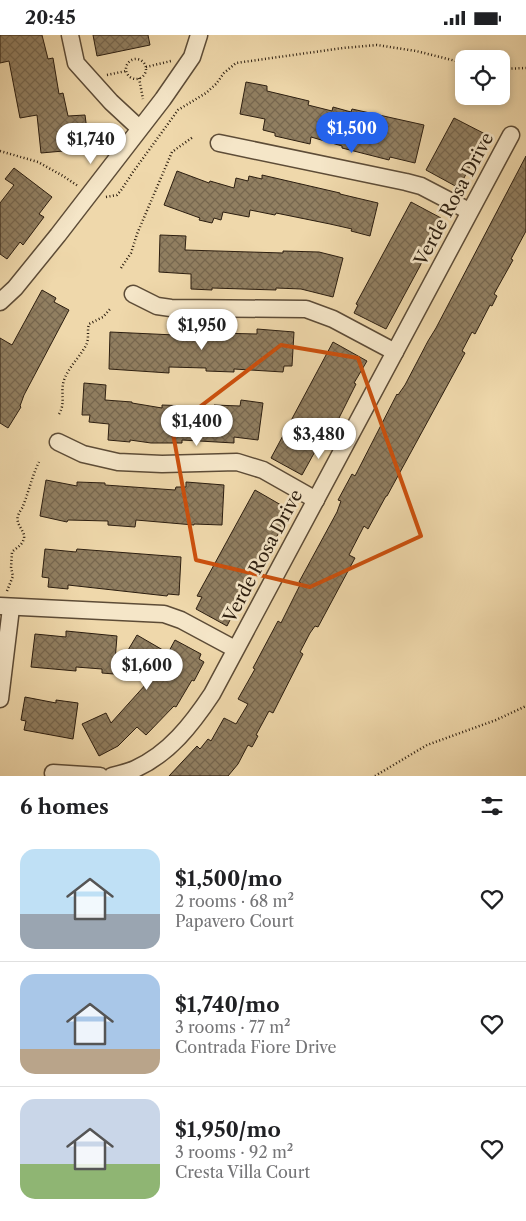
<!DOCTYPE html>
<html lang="en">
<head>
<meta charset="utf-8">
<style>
  :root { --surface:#fff; --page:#f2f2f2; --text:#202124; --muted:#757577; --line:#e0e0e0; --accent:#2563eb }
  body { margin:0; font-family:"Libre Caslon Text",serif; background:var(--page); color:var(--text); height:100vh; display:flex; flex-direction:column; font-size:19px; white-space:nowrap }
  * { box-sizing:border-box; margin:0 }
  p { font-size:16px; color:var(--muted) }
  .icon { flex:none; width:28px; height:28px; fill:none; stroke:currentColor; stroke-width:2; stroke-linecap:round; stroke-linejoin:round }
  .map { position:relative; height:741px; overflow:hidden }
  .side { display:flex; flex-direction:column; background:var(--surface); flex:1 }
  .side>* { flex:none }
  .tools { position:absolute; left:455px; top:15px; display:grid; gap:10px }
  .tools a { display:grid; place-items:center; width:55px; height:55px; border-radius:10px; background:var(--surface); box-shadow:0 2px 8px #0003; font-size:25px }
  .price { position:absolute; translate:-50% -42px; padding:0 11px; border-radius:18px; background:#fff; color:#222; font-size:16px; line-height:32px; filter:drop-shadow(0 1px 2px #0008) }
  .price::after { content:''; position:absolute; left:50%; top:30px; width:15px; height:11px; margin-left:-8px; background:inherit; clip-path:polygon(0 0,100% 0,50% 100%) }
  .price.current { background:var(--accent); color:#fff }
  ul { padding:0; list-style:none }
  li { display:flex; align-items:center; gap:15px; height:125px; padding:0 20px }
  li+li { border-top:1px solid var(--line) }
  li span { display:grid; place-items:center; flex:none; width:140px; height:100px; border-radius:15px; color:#555 }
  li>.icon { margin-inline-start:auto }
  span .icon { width:60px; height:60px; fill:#fffc; stroke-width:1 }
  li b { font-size:21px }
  h2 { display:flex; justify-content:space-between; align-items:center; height:60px; padding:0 20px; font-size:21px }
  .status { display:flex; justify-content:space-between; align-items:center; height:35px; padding:0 25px; background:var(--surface); direction:ltr }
  .status svg { height:14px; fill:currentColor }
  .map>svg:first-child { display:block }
  .building { fill:url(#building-cross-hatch); stroke:#2c1e10 }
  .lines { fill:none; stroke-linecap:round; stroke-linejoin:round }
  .minor-casing { stroke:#5d4c37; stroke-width:19 }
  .path { stroke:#2c1e10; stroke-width:2.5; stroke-dasharray:1 2.5; stroke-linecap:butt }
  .minor { stroke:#f5e6c8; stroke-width:16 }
  .marked { fill:none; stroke:#cc500d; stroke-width:4; stroke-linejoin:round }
  .labels { text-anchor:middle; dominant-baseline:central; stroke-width:5; stroke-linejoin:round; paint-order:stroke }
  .street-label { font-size:18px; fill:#2c1e10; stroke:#f5e6c8 }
</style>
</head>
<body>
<div class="status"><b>20:45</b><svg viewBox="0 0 49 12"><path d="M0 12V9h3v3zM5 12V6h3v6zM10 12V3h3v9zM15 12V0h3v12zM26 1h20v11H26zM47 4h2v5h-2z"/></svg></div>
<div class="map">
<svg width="526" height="741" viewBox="0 0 526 741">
  <defs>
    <pattern id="building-cross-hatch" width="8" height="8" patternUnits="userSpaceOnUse" patternTransform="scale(1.25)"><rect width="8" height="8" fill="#917f61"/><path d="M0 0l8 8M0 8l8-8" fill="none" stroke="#77674f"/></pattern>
  </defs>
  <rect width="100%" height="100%" fill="#efd8ab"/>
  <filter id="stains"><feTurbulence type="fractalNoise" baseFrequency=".004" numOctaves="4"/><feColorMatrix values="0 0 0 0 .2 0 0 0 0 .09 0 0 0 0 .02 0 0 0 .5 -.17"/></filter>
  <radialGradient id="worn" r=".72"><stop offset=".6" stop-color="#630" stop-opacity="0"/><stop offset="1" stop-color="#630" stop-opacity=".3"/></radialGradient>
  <g class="building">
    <path d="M 0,0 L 42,0 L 48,24 L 53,23 L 59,59 L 63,58 L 68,81 L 85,80 L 87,95 L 84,96 L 86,114 L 41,118 L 37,80 L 20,83 L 9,26 L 0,28 Z"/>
    <path d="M 93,0 L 148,0 L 150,10 L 97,21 Z"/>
    <path d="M 246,47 L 267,51 L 267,56 L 309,66 L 308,70 L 332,76 L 333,72 L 351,77 L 352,74 L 424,90 L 415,128 L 390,122 L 389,125 L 342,113 L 342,111 L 311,102 L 310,109 L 275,101 L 275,98 L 263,95 L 265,84 L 240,79 Z"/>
    <path d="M 454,83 L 489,101 L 479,118 L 477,117 L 459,153 L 426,135 Z"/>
    <path d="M 526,121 L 526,196 L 511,224 L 513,225 L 494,259 L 497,261 L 492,271 L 490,270 L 475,299 L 472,297 L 462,316 L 465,318 L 387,461 L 386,461 L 368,494 L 364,491 L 349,520 L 355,523 L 318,592 L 315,591 L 310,598 L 300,617 L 303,619 L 273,678 L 269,676 L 256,700 L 258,701 L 252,712 L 248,710 L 238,729 L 228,741 L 169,741 L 197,711 L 200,714 L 208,704 L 211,706 L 224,683 L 236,689 L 248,669 L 238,664 L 255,634 L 253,633 L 278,586 L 281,588 L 301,548 L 299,547 L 337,477 L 341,466 L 338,465 L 352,439 L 355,441 L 397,359 L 398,360 L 405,350 L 428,306 L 436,293 Z"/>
    <path d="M 14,133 L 52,162 L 39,179 L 44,182 L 23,210 L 20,207 L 7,224 L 0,219 L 0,168 L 14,150 L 5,144 Z"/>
    <path d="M 177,136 L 209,148 L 210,146 L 234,153 L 236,143 L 248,146 L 249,141 L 262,144 L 262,140 L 340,158 L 340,159 L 378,168 L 370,201 L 351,196 L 352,194 L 330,189 L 276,178 L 275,180 L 250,175 L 249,182 L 223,177 L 221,185 L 214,183 L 212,188 L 199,185 L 200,183 L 164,170 Z"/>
    <path d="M 411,167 L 441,183 L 428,206 L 431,207 L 420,231 L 386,294 L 354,278 L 358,270 L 356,269 Z"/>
    <path d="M 160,200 L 186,201 L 185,215 L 283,218 L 283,216 L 319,217 L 343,223 L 333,262 L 301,254 L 276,253 L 276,255 L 212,253 L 212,255 L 191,254 L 191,239 L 159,237 Z"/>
    <path d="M 42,255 L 56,263 L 54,267 L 69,275 L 24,360 L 20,371 L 21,372 L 8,393 L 0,388 L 0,303 L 12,310 Z"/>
    <path d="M 257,294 L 294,297 L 292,331 L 284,331 L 283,337 L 234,334 L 234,337 L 206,336 L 206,333 L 169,332 L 169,338 L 109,334 L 110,297 L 175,300 L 175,297 L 257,299 Z"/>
    <path d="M 333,307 L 367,326 L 354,348 L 356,349 L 335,391 L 332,390 L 320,412 L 318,411 L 302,440 L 271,423 Z"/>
    <path d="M 84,348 L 106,350 L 105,365 L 132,367 L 132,368 L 162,373 L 162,370 L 214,372 L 214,370 L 240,371 L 241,365 L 263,368 L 258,405 L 234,402 L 234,408 L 182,405 L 182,408 L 151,408 L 130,405 L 130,407 L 108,405 L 109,389 L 89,387 L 90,380 L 82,380 Z"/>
    <path d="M 46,445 L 77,451 L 77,447 L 105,448 L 105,450 L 175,455 L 176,452 L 186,452 L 186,447 L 224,450 L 222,490 L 194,489 L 194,490 L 136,485 L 135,492 L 108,490 L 108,486 L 68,485 L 67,487 L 40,481 Z"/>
    <path d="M 255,455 L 288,474 L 282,484 L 286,486 L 268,516 L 266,514 L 227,591 L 196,574 L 202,562 L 197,561 Z"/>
    <path d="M 45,514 L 76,517 L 77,514 L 181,522 L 179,560 L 168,559 L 167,561 L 68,550 L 68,554 L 48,552 L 49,543 L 42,542 Z"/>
    <path d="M 66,596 L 117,601 L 114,639 L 102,638 L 102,634 L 76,632 L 76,636 L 31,632 L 35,599 L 66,602 Z"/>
    <path d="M 137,600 L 168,618 L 175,605 L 201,619 L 199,624 L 204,627 L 194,646 L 192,645 L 176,672 L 174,671 L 146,700 L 137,692 L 118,711 L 99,721 L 82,689 L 106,678 L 111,688 L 147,648 L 118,632 Z"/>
    <path d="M 25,662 L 56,668 L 56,665 L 78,668 L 73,704 L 24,695 L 26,686 L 21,685 Z"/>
  </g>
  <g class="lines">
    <defs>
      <g id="minor">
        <path d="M 70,0 L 76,28 L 111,67 L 139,93"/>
        <path d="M 219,108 L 406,147 L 421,151 L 469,176"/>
        <path d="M 133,259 L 157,271 L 171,273 L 306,274 L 333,284 L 395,317"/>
        <path d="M 0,267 L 15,253 L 58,200 L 163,64 L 192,22 L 199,0"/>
        <path d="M 58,407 L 83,419 L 118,427 L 162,429 L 237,427 L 263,435 L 316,465"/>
        <path d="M 0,571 L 164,579 L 181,585 L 235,614"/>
        <path d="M 0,664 L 11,573"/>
        <path d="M 53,738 L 100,741"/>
        <path d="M 112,741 C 120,739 128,737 135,734 C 169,719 192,689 212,659 L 511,100"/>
      </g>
    </defs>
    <use href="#minor" class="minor-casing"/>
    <g class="path">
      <circle cx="136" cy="34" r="10"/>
      <path d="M 146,32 L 171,26"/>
      <path d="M 501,34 L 526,33"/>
      <path d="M 107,40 L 126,36"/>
      <path d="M 139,43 L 143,64"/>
      <path d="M 0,116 L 38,127 L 63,141 L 78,151"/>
      <path d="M 106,162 L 117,160 L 122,154 L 133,137 L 178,75 L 206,58 L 216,49 L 224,38 L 236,28 L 343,13 L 377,10 L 416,16 L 464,28"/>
      <path d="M 121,233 L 131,218 L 137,199 L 172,117 L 193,102"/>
      <path d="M 59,379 C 66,368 60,357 64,345 C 69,331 82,320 87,308 C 89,302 87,295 89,289 L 103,282 L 111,273"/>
      <path d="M 7,556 L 13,541 L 11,533 L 12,517 C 16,513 21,511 23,506 C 28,497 15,491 18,481 C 19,477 22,474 23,471 C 29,456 32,441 39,427"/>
      <path d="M 375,741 L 427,710 L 496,685 L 526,671"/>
    </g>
    <use href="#minor" class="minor"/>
  </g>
  <path class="marked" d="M 281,310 L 358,323 L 421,501 L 310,552 L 196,525 L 172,393 Z"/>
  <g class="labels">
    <g class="street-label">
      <text transform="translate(454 164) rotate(-62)">Verde Rosa Drive</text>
      <text transform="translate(263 521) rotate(-62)">Verde Rosa Drive</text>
    </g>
  </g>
  <rect width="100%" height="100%" filter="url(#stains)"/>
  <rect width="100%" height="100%" fill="url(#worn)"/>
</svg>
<div class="tools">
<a><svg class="icon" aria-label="locate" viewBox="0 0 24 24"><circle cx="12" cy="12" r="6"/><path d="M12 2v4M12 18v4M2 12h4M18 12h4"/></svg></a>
</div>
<b class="price current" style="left:352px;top:119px">$1,500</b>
<b class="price" style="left:91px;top:130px">$1,740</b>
<b class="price" style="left:202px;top:316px">$1,950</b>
<b class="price" style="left:197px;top:412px">$1,400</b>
<b class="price" style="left:319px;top:425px">$3,480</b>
<b class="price" style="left:147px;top:656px">$1,600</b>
</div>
<section class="side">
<h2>6 homes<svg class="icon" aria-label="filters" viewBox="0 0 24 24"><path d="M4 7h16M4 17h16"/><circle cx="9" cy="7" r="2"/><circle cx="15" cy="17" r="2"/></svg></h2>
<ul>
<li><span style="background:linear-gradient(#bfe0f5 65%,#9aa5b1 0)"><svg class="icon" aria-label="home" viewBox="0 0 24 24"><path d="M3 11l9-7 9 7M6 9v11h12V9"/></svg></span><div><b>$1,500/mo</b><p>2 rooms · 68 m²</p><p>Papavero Court</p></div><svg class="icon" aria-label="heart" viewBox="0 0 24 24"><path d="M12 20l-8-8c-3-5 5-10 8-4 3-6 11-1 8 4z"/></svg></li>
<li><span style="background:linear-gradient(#a9c7e8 75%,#b9a48a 0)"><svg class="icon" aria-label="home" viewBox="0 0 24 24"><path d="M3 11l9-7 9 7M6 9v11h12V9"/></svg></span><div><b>$1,740/mo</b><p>3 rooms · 77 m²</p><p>Contrada Fiore Drive</p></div><svg class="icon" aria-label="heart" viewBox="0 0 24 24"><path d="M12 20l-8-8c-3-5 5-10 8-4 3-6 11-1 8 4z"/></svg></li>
<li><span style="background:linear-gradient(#c9d6e8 65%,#8fb573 0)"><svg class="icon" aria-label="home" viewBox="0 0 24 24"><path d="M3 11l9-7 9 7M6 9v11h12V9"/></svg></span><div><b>$1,950/mo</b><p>3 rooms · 92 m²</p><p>Cresta Villa Court</p></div><svg class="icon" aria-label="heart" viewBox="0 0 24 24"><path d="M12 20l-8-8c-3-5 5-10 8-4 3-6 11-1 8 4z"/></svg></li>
</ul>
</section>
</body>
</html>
